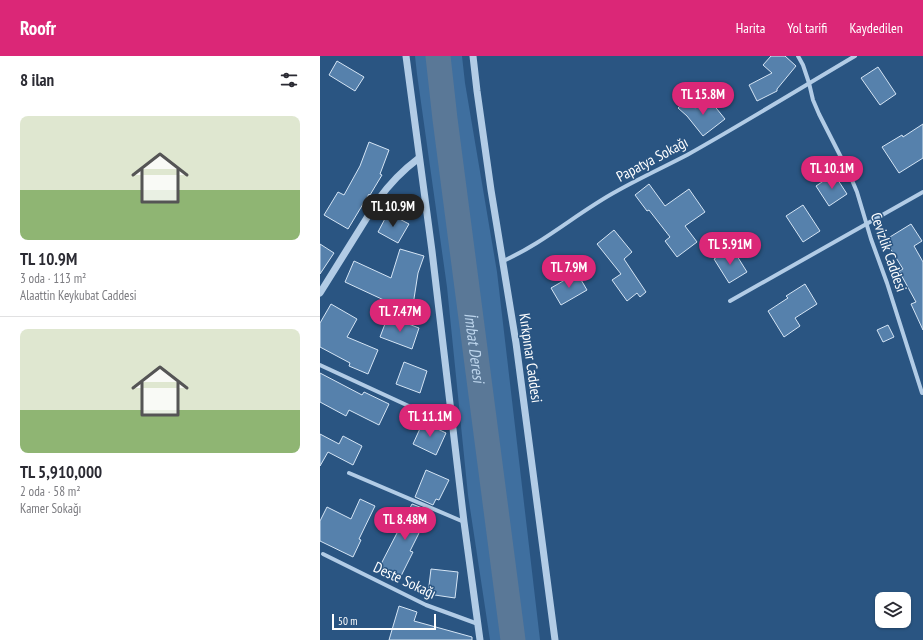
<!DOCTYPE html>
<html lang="tr">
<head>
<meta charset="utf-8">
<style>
  :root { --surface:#fff; --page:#f7f7f7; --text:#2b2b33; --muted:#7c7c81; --line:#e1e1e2; --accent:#db2777 }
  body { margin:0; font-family:"PT Sans Narrow",sans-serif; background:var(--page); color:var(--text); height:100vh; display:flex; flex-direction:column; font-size:15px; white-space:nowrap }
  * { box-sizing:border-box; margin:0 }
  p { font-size:13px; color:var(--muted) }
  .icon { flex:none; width:22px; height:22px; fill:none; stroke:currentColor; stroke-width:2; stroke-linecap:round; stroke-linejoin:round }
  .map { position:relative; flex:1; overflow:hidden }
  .side { display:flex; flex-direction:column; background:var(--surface); width:320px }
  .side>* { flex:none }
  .tools { position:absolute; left:555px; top:536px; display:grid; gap:8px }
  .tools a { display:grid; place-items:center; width:36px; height:36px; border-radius:8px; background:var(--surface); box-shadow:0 1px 3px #0004; font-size:20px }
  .scale { position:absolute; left:12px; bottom:10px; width:104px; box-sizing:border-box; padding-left:4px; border:2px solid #fff; border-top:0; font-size:11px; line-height:14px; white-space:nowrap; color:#fff; -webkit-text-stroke:3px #2a5582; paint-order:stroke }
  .price { position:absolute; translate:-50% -34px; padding:0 9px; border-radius:14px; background:var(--accent); color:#fff; font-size:13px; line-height:26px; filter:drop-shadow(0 1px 2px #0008) }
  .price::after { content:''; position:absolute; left:50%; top:24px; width:12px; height:9px; margin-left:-6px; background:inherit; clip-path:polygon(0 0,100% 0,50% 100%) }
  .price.selected { background:#222; color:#fff }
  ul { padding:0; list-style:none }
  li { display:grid; align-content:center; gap:8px; height:212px; padding:0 20px }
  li+li { border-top:1px solid var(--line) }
  li span { display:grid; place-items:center; height:124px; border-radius:8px; color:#555 }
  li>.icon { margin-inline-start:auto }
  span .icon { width:72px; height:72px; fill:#fffc; stroke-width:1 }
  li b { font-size:17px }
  h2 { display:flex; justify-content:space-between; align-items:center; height:48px; padding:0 20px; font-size:17px }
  header { display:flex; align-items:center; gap:24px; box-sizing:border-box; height:56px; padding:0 20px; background:var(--accent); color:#fff }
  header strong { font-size:19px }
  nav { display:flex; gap:22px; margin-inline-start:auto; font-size:14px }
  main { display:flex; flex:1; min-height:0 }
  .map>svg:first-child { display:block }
  .green { fill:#3f6f9f }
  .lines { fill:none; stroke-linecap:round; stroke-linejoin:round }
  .river { stroke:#5a7897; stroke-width:25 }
  .building { fill:#5681ac; stroke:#d5e5f5 }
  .minor { stroke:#b2cce6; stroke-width:4 }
  .tertiary { stroke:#b2cce6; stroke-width:7 }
  .labels { text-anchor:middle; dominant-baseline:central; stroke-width:3; stroke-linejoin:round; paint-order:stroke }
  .street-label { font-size:15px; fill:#fff; stroke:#2a5582 }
  .water-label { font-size:16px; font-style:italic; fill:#bed6ed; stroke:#2a5582 }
</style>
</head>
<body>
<header>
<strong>Roofr</strong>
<nav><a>Harita</a><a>Yol tarifi</a><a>Kaydedilen</a></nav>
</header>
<main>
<section class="side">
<h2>8 ilan<svg class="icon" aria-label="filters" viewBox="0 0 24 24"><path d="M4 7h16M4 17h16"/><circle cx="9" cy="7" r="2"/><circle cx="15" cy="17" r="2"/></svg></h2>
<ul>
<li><span style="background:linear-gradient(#dfe7d0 60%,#8fb573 0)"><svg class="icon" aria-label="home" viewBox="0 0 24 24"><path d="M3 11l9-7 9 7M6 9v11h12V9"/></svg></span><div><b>TL 10.9M</b><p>3 oda · 113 m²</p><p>Alaattin Keykubat Caddesi</p></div></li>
<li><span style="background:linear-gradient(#dfe7d0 65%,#8fb573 0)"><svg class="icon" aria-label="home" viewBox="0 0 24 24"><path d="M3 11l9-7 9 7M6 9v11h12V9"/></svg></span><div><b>TL 5,910,000</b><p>2 oda · 58 m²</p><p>Kamer Sokağı</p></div></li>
</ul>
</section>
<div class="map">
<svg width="603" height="584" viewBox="0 0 603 584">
  <rect width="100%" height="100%" fill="#2a5582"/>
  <path class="green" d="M 95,0 L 142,0 L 145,27 L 177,216 L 220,584 L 170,584 L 148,439 L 127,231 L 97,18 Z"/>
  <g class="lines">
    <path class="river" id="s1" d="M 118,0 L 125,63 L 193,584"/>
  </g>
  <g class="building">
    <path d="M 451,0 L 465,0 L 476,10 L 457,33 L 457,35 L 437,45 L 429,29 L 452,17 L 443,9 Z"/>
    <path d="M 17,5 L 44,21 L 35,35 L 9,19 Z"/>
    <path d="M 558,11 L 576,38 L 560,49 L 541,22 Z"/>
    <path d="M 388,42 L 405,63 L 383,80 L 367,60 L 358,52 L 366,44 L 375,52 Z"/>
    <path d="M 603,68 L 603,102 L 579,117 L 562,91 L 582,79 L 583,81 Z"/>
    <path d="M 49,86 L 69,94 L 60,118 L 62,119 L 50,139 L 49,138 L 28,173 L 4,159 L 18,136 L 24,139 L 40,110 Z"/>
    <path d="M 514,118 L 527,138 L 509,150 L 496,130 Z"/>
    <path d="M 329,128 L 345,150 L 369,133 L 385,156 L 365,170 L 377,186 L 357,201 L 345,185 L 350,181 L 329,154 L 327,155 L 315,139 Z"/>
    <path d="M 483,149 L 500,175 L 483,186 L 466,160 Z"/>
    <path d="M 68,157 L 89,168 L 78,187 L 58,176 Z"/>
    <path d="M 591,168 L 602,185 L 594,190 L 603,206 L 603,274 L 591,248 L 596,246 L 579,215 L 583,213 L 565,184 Z"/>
    <path d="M 294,174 L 312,196 L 304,203 L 326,236 L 320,241 L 317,237 L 307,245 L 292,224 L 301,218 L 277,188 Z"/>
    <path d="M 0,188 L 14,197 L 0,218 Z"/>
    <path d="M 412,192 L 427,216 L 409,227 L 394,203 Z"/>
    <path d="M 80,193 L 104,200 L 98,217 L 93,249 L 66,245 L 25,226 L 34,205 L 71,222 Z"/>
    <path d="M 257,217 L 267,234 L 241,249 L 231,232 Z"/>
    <path d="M 485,228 L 497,248 L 475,262 L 480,270 L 464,281 L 448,255 L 468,242 L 466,240 Z"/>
    <path d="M 11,248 L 37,263 L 27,281 L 58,294 L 48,318 L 29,310 L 30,307 L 0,291 L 0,267 Z"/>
    <path d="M 68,260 L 99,272 L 92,293 L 60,281 Z"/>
    <path d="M 568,269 L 574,281 L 563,286 L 557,274 Z"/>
    <path d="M 84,306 L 107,315 L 100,337 L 76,328 Z"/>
    <path d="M 0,317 L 42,339 L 44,336 L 69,348 L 59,369 L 29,354 L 26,360 L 0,346 Z"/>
    <path d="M 103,366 L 126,377 L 116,399 L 93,388 Z"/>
    <path d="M 0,378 L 19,388 L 23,380 L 42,390 L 33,409 L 8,396 L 0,410 Z"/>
    <path d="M 106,414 L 129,424 L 119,444 L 116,443 L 113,449 L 95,441 Z"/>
    <path d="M 40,443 L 55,450 L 39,483 L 41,484 L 33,501 L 0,485 L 0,465 L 7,451 L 31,463 Z"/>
    <path d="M 92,448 L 110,455 L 90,495 L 93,496 L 81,520 L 60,510 Z"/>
    <path d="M 111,513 L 138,516 L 135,542 L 108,538 Z"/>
    <path d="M 79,550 L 97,556 L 94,565 L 152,581 L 152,584 L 69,584 Z"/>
  </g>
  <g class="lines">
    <g class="minor">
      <path d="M 478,0 L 483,9 L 489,27 L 493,44 L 499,58 L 529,117 L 537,136 L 551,183 L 567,227 L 602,337"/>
      <path d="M 183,205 C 224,187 258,156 297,135 C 320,122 344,111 367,99 C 424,67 479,33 535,0"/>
      <path d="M 410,245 L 603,136"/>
      <path d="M 0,309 L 132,370"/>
      <path d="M 29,417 L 144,466"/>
      <path d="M 3,498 L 106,549 L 158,568"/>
    </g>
    <g class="tertiary">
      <path d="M 86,0 L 112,195 L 144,466 L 160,584"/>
      <path d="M 153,0 L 157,35 L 171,134 L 196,287 L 235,584"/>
      <path d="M 0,237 L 58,144 C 70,127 83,114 99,102"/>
    </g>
  </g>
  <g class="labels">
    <g class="street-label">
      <text transform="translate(332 103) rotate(-28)">Papatya Sokağı</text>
      <text transform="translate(569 196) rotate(71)">Cevizlik Caddesi</text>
      <text transform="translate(211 302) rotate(82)">Kırkpınar Caddesi</text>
      <text transform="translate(85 524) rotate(25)">Deste Sokağı</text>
    </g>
    <g class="water-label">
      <text stroke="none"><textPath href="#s1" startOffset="294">İmbat Deresi</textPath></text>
    </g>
  </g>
</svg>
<div class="tools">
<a><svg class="icon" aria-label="layers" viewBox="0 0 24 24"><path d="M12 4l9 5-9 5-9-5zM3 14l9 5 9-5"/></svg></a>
</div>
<div class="scale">50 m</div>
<b class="price" style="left:383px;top:60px">TL 15.8M</b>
<b class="price" style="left:512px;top:134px">TL 10.1M</b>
<b class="price selected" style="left:73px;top:172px">TL 10.9M</b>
<b class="price" style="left:410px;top:210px">TL 5.91M</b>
<b class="price" style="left:249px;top:233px">TL 7.9M</b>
<b class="price" style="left:80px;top:277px">TL 7.47M</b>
<b class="price" style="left:110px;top:382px">TL 11.1M</b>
<b class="price" style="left:85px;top:485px">TL 8.48M</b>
</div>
</main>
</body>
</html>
